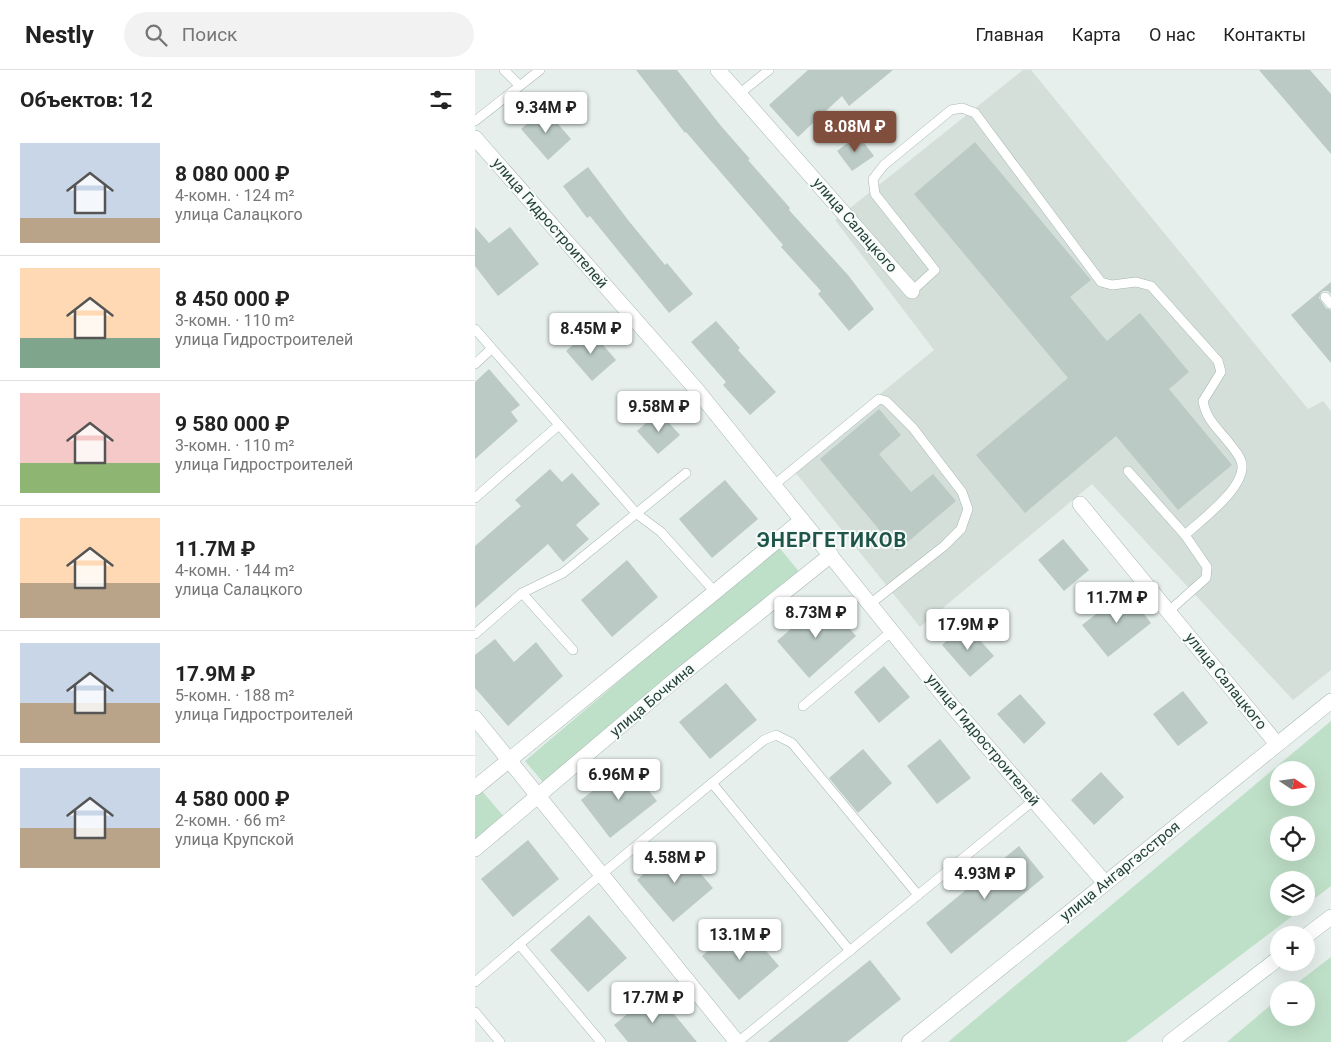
<!DOCTYPE html>
<html lang="ru">
<head>
<meta charset="utf-8">
<style>
  :root { --surface:#fff; --page:#f2f2f2; --text:#222; --muted:#767676; --line:#e0e0e0; --accent:#804e3d }
  body { margin:0; font-family:Roboto,sans-serif; background:var(--page); color:var(--text); height:100vh; display:flex; flex-direction:column; font-size:19px; white-space:nowrap }
  * { box-sizing:border-box; margin:0 }
  p { font-size:16px; color:var(--muted) }
  .icon { flex:none; width:28px; height:28px; fill:none; stroke:currentColor; stroke-width:2; stroke-linecap:round; stroke-linejoin:round }
  .map { position:relative; flex:1; overflow:hidden }
  .side { display:flex; flex-direction:column; background:var(--surface); width:475px }
  .side>* { flex:none }
  .needle { width:32px; rotate:103deg }
  .controls { position:absolute; left:795px; top:691px; display:grid; gap:10px }
  .controls a { display:grid; place-items:center; width:45px; height:45px; border-radius:50%; background:var(--surface); box-shadow:0 5px 20px #0002; font-size:25px }
  .price { position:absolute; translate:-50% -42px; padding:0 11px; border-radius:5px; background:#fff; color:#222; font-size:16px; line-height:32px; filter:drop-shadow(0 1px 2px #0008) }
  .price::after { content:''; position:absolute; left:50%; top:30px; width:15px; height:11px; margin-left:-8px; background:inherit; clip-path:polygon(0 0,100% 0,50% 100%) }
  .price.selected { background:var(--accent); color:#fff }
  ul { padding:0; list-style:none }
  li { display:flex; align-items:center; gap:15px; height:125px; padding:0 20px }
  li+li { border-top:1px solid var(--line) }
  li span { display:grid; place-items:center; flex:none; width:140px; height:100px; border-radius:0px; color:#555 }
  li>.icon { margin-inline-start:auto }
  span .icon { width:60px; height:60px; fill:#fffc; stroke-width:1 }
  li b { font-size:21px }
  h2 { display:flex; justify-content:space-between; align-items:center; height:60px; padding:0 20px; font-size:21px }
  header { display:flex; align-items:center; gap:30px; box-sizing:border-box; height:70px; padding:0 25px; background:var(--surface); border-bottom:1px solid var(--line) }
  header strong { font-size:24px }
  nav { display:flex; gap:28px; margin-inline-start:auto; font-size:18px }
  .search { width:350px; height:45px; background:var(--page); display:flex; align-items:center; gap:12px; box-sizing:border-box; padding:0 18px; border-radius:28px; color:var(--muted); font-size:19px }
  main { display:flex; flex:1; min-height:0 }
  .map>svg:first-child { display:block }
  .built { fill:#d4dfda }
  .green { fill:#bfe0c8; fill-rule:evenodd }
  .building { fill:#bbcac4 }
  .lines { fill:none; stroke-linecap:round; stroke-linejoin:round }
  .lane-casing { stroke:#a8b8b2; stroke-width:10 }
  .street-casing { stroke:#a8b8b2; stroke-width:16 }
  .secondary-casing { stroke:#a4bbb3; stroke-width:16 }
  .lane { stroke:#fff; stroke-width:9 }
  .street { stroke:#fff; stroke-width:15 }
  .secondary { stroke:#fff; stroke-width:15 }
  .labels { text-anchor:middle; dominant-baseline:central; stroke-width:4; stroke-linejoin:round; paint-order:stroke }
  .street-label { font-size:15px; fill:#24423a; stroke:#f7fbf9 }
  .district-label { font-size:20px; font-weight:bold; letter-spacing:1px; fill:#1f5548; stroke:#f7fbf9 }
</style>
</head>
<body>
<header>
<strong>Nestly</strong>
<div class="search"><svg class="icon" aria-label="search" viewBox="0 0 24 24"><circle cx="10" cy="10" r="6"/><path d="M15 15l6 6"/></svg>Поиск</div>
<nav><a>Главная</a><a>Карта</a><a>О нас</a><a>Контакты</a></nav>
</header>
<main>
<section class="side">
<h2>Объектов: 12<svg class="icon" aria-label="filters" viewBox="0 0 24 24"><path d="M4 7h16M4 17h16"/><circle cx="9" cy="7" r="2"/><circle cx="15" cy="17" r="2"/></svg></h2>
<ul>
<li><span style="background:linear-gradient(#c9d6e8 75%,#b9a48a 0)"><svg class="icon" aria-label="home" viewBox="0 0 24 24"><path d="M3 11l9-7 9 7M6 9v11h12V9"/></svg></span><div><b>8 080 000 ₽</b><p>4-комн. · 124 m²</p><p>улица Салацкого</p></div></li>
<li><span style="background:linear-gradient(#ffd9b3 70%,#7fa58c 0)"><svg class="icon" aria-label="home" viewBox="0 0 24 24"><path d="M3 11l9-7 9 7M6 9v11h12V9"/></svg></span><div><b>8 450 000 ₽</b><p>3-комн. · 110 m²</p><p>улица Гидростроителей</p></div></li>
<li><span style="background:linear-gradient(#f6c9c9 70%,#8fb573 0)"><svg class="icon" aria-label="home" viewBox="0 0 24 24"><path d="M3 11l9-7 9 7M6 9v11h12V9"/></svg></span><div><b>9 580 000 ₽</b><p>3-комн. · 110 m²</p><p>улица Гидростроителей</p></div></li>
<li><span style="background:linear-gradient(#ffd9b3 65%,#b9a48a 0)"><svg class="icon" aria-label="home" viewBox="0 0 24 24"><path d="M3 11l9-7 9 7M6 9v11h12V9"/></svg></span><div><b>11.7M ₽</b><p>4-комн. · 144 m²</p><p>улица Салацкого</p></div></li>
<li><span style="background:linear-gradient(#c9d6e8 60%,#b9a48a 0)"><svg class="icon" aria-label="home" viewBox="0 0 24 24"><path d="M3 11l9-7 9 7M6 9v11h12V9"/></svg></span><div><b>17.9M ₽</b><p>5-комн. · 188 m²</p><p>улица Гидростроителей</p></div></li>
<li><span style="background:linear-gradient(#c9d6e8 60%,#b9a48a 0)"><svg class="icon" aria-label="home" viewBox="0 0 24 24"><path d="M3 11l9-7 9 7M6 9v11h12V9"/></svg></span><div><b>4 580 000 ₽</b><p>2-комн. · 66 m²</p><p>улица Крупской</p></div></li>
</ul>
</section>
<div class="map">
<svg width="856" height="972" viewBox="0 0 856 972">
  <rect width="100%" height="100%" fill="#e6efeb"/>
  <path class="built" d="M 548,0 L 556,0 L 833,339 L 848,331 L 856,341 L 856,600 L 818,630 L 617,414 L 445,557 L 316,397 L 459,280 L 360,150 Z"/>
  <g class="green">
    <path d="M 303,476 L 326,504 L 73,718 L 50,691 Z"/>
    <path d="M 856,651 L 856,816 L 831,835 L 831,810 L 804,810 L 804,838 L 828,838 L 651,972 L 473,972 ZM 804,700 L 831,700 L 831,728 L 804,728 ZM 804,755 L 831,755 L 831,782 L 804,782 Z"/>
    <path d="M 7,721 L 30,748 L 0,773 L 0,727 Z"/>
    <path d="M 856,887 L 856,972 L 752,972 L 804,928 L 804,948 L 831,948 L 831,920 L 813,920 Z"/>
  </g>
  <g class="building">
    <path d="M 161,0 L 202,0 L 246,56 L 275,89 L 273,90 L 315,138 L 314,140 L 373,205 L 399,239 L 374,261 L 343,224 L 346,221 L 306,177 L 308,175 L 211,62 L 210,63 Z"/>
    <path d="M 333,0 L 418,0 L 374,36 L 367,26 L 323,67 L 294,35 Z"/>
    <path d="M 784,0 L 835,0 L 856,24 L 856,84 Z"/>
    <path d="M 70,39 L 96,69 L 73,90 L 46,59 Z"/>
    <path d="M 383,65 L 399,86 L 377,101 L 362,81 Z"/>
    <path d="M 500,72 L 616,210 L 595,227 L 632,271 L 665,243 L 714,302 L 694,319 L 757,395 L 703,440 L 641,366 L 550,443 L 501,385 L 593,308 L 439,124 Z"/>
    <path d="M 113,97 L 153,150 L 190,195 L 192,193 L 218,224 L 194,243 L 115,146 L 112,148 L 88,116 Z"/>
    <path d="M 0,157 L 14,173 L 35,157 L 64,194 L 23,226 L 0,196 Z"/>
    <path d="M 856,212 L 856,224 L 853,221 L 848,221 L 846,223 L 844,228 L 851,238 L 856,240 L 856,293 L 816,245 Z"/>
    <path d="M 241,251 L 265,278 L 263,280 L 301,322 L 275,345 L 248,315 L 251,312 L 216,272 Z"/>
    <path d="M 115,260 L 141,290 L 117,311 L 91,281 Z"/>
    <path d="M 14,299 L 45,335 L 36,342 L 43,351 L 0,389 L 0,312 Z"/>
    <path d="M 404,339 L 426,365 L 404,384 L 436,422 L 458,404 L 481,431 L 422,481 L 345,389 Z"/>
    <path d="M 184,342 L 205,365 L 183,384 L 162,361 Z"/>
    <path d="M 75,399 L 87,412 L 97,403 L 125,434 L 101,455 L 114,469 L 88,492 L 73,474 L 0,538 L 0,476 L 46,436 L 40,430 Z"/>
    <path d="M 250,410 L 283,449 L 237,488 L 204,449 Z"/>
    <path d="M 588,469 L 614,500 L 589,521 L 563,490 Z"/>
    <path d="M 152,490 L 183,527 L 137,567 L 106,530 Z"/>
    <path d="M 651,521 L 676,553 L 633,587 L 607,555 Z"/>
    <path d="M 349,530 L 381,566 L 334,608 L 302,571 Z"/>
    <path d="M 490,554 L 519,586 L 495,607 L 467,575 Z"/>
    <path d="M 20,569 L 39,592 L 61,572 L 88,606 L 33,656 L 0,618 L 0,585 Z"/>
    <path d="M 409,596 L 435,627 L 404,653 L 379,622 Z"/>
    <path d="M 251,613 L 282,650 L 235,689 L 204,652 Z"/>
    <path d="M 708,621 L 733,653 L 703,676 L 678,644 Z"/>
    <path d="M 545,624 L 571,653 L 549,674 L 522,644 Z"/>
    <path d="M 465,669 L 496,708 L 462,734 L 432,696 Z"/>
    <path d="M 388,679 L 417,713 L 383,743 L 354,708 Z"/>
    <path d="M 152,693 L 182,731 L 135,768 L 106,730 Z"/>
    <path d="M 626,702 L 649,727 L 619,755 L 596,730 Z"/>
    <path d="M 53,770 L 84,809 L 38,847 L 6,809 Z"/>
    <path d="M 201,775 L 238,818 L 198,852 L 162,810 Z"/>
    <path d="M 544,776 L 569,807 L 476,884 L 451,853 Z"/>
    <path d="M 114,845 L 152,888 L 113,922 L 75,880 Z"/>
    <path d="M 267,853 L 304,896 L 264,930 L 227,886 Z"/>
    <path d="M 395,890 L 426,929 L 372,972 L 293,972 Z"/>
    <path d="M 180,921 L 222,972 L 153,972 L 139,955 Z"/>
  </g>
  <g class="lines">
    <defs>
      <g id="lane">
        <path d="M 29,0 L 44,15"/>
        <path d="M 264,24 L 294,0"/>
        <path d="M 0,51 L 65,0"/>
        <path d="M 437,221 L 460,200 L 400,124 L 398,109 L 409,95 L 476,40 L 487,38 L 500,43 L 626,212 L 637,215 L 661,212 L 676,216 L 743,291 L 746,302 L 728,331 C 731,348 740,356 751,369 C 757,377 766,386 767,395 C 769,419 726,450 710,465 L 732,497 L 731,508 L 694,541"/>
        <path d="M 850,227 L 856,234"/>
        <path d="M 0,259 L 162,444 L 186,462 L 240,522"/>
        <path d="M 0,294 L 16,279"/>
        <path d="M 653,401 L 710,465"/>
        <path d="M 299,415 L 404,329 L 411,331 L 438,358 L 487,422 L 493,439 L 486,459 L 469,476 L 395,534"/>
        <path d="M 0,428 L 84,355"/>
        <path d="M 47,523 L 98,580"/>
        <path d="M 0,564 L 47,523 L 88,503 L 211,403"/>
        <path d="M 328,636 L 417,561"/>
        <path d="M 237,713 L 375,881"/>
        <path d="M 44,874 L 126,972"/>
        <path d="M 0,912 L 127,804 L 289,670 L 301,665 L 317,673 L 443,825 L 559,730"/>
        <path d="M 0,942 L 25,972"/>
        <path d="M 263,972 L 443,825"/>
      </g>
      <g id="street">
        <path d="M 243,0 L 437,221"/>
        <path d="M 0,68 L 221,319 L 473,631 L 630,813"/>
        <path d="M 605,434 L 802,674"/>
        <path d="M 0,648 L 262,972"/>
        <path d="M 0,718 L 240,522 L 327,450"/>
        <path d="M 0,779 L 201,609 L 356,485"/>
        <path d="M 434,972 L 856,631"/>
      </g>
      <g id="secondary">
        <path d="M 831,866 L 856,847"/>
        <path d="M 695,972 L 804,888"/>
      </g>
    </defs>
    <use href="#lane" class="lane-casing"/>
    <use href="#street" class="street-casing"/>
    <use href="#secondary" class="secondary-casing"/>
    <use href="#lane" class="lane"/>
    <use href="#street" class="street"/>
    <use href="#secondary" class="secondary"/>
  </g>
  <g class="labels">
    <g class="street-label">
      <text transform="translate(75 153) rotate(49)">улица Гидростроителей</text>
      <text transform="translate(380 155) rotate(49)">улица Салацкого</text>
      <text transform="translate(751 611) rotate(51)">улица Салацкого</text>
      <text transform="translate(177 630) rotate(-40)">улица Бочкина</text>
      <text transform="translate(508 670) rotate(50)">улица Гидростроителей</text>
      <text transform="translate(645 801) rotate(-39)">улица Ангаргэсстроя</text>
    </g>
    <g class="district-label">
      <text x="357" y="470">ЭНЕРГЕТИКОВ</text>
    </g>
  </g>
</svg>
<div class="controls">
<a><svg class="needle" viewBox="-14 -14 28 28"><path d="M0-13l5 13h-10z" fill="#e53935"/><path d="M0 13l5-13h-10z" fill="#767676"/></svg></a>
<a><svg class="icon" aria-label="locate" viewBox="0 0 24 24"><circle cx="12" cy="12" r="6"/><path d="M12 2v4M12 18v4M2 12h4M18 12h4"/></svg></a>
<a><svg class="icon" aria-label="layers" viewBox="0 0 24 24"><path d="M12 4l9 5-9 5-9-5zM3 14l9 5 9-5"/></svg></a>
<a>+</a>
<a>−</a>
</div>
<b class="price" style="left:71px;top:64px">9.34M ₽</b>
<b class="price selected" style="left:380px;top:83px">8.08M ₽</b>
<b class="price" style="left:116px;top:285px">8.45M ₽</b>
<b class="price" style="left:184px;top:363px">9.58M ₽</b>
<b class="price" style="left:642px;top:554px">11.7M ₽</b>
<b class="price" style="left:341px;top:569px">8.73M ₽</b>
<b class="price" style="left:493px;top:581px">17.9M ₽</b>
<b class="price" style="left:144px;top:731px">6.96M ₽</b>
<b class="price" style="left:200px;top:814px">4.58M ₽</b>
<b class="price" style="left:510px;top:830px">4.93M ₽</b>
<b class="price" style="left:265px;top:891px">13.1M ₽</b>
<b class="price" style="left:178px;top:954px">17.7M ₽</b>
</div>
</main>
</body>
</html>
